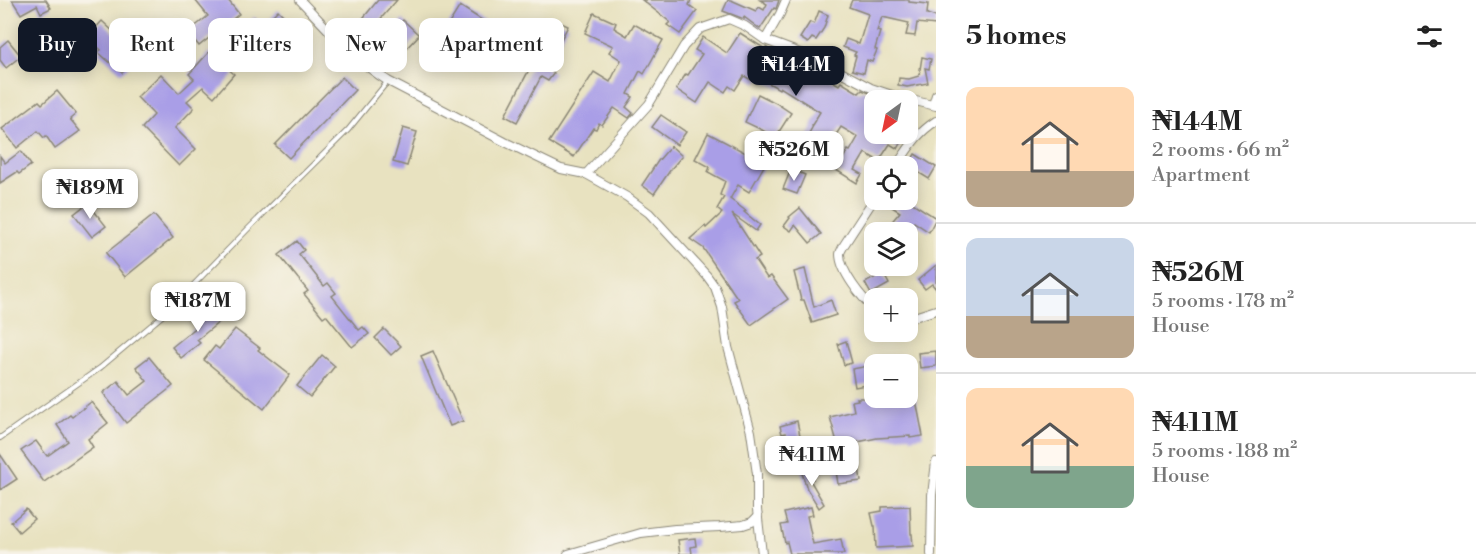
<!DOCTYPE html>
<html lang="en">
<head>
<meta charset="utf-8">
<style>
  :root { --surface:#fff; --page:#f6f6f6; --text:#222; --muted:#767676; --line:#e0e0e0; --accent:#111827 }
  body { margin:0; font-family:"Libre Bodoni",serif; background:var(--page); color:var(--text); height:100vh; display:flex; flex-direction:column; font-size:22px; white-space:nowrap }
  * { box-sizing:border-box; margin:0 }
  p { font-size:20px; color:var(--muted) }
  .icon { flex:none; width:33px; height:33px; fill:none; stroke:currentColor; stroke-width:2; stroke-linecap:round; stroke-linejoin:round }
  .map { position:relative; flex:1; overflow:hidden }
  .panel { display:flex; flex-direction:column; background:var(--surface); width:540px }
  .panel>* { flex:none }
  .banner { position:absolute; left:18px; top:18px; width:570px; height:54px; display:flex; gap:12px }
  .needle { width:39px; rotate:213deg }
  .tools { position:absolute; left:864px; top:90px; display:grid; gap:12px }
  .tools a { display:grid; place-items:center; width:54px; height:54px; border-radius:12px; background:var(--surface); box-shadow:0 3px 15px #0003; font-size:30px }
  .price { position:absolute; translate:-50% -51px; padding:0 14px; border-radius:12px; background:#fff; color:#222; font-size:20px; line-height:39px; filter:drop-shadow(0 2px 3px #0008) }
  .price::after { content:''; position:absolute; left:50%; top:36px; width:18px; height:14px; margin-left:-9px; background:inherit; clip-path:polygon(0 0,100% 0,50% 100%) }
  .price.active { background:var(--accent); color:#fff }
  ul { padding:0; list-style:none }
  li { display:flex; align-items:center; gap:18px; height:150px; padding:0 30px }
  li+li { border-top:2px solid var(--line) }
  li span { display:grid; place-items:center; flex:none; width:168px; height:120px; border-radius:12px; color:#555 }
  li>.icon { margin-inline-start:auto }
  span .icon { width:72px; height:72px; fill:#fffc; stroke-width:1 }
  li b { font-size:26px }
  h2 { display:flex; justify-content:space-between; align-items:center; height:72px; padding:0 30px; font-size:26px }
  .pill { padding:0 21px; border-radius:12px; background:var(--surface); box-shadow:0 3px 15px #0003; font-size:21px; line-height:54px }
  .pill.active { background:var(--accent); color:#fff }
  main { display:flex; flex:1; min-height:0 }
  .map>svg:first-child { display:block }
  .building { fill:#a99ee7 }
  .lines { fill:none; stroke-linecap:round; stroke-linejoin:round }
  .service-casing { stroke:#8a8676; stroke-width:6 }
  .minor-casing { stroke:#8a8676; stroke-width:10 }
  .service { stroke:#fff; stroke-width:4 }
  .minor { stroke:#fff; stroke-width:8 }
</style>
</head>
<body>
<main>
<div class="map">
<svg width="936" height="554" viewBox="0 0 936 554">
  <rect width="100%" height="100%" fill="#f7f3e8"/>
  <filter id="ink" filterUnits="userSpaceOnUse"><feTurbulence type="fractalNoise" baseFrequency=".0167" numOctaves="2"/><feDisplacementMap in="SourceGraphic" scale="12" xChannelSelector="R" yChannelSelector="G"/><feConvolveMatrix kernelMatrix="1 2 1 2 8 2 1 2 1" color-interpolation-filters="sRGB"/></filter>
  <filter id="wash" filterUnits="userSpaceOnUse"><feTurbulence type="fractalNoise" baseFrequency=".008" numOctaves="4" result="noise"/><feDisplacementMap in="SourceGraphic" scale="24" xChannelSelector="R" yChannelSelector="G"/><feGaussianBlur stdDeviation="1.35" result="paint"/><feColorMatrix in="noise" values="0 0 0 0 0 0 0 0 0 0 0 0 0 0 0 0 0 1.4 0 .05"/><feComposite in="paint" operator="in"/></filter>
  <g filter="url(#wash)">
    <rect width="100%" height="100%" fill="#e8e2c0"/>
    <g id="blocks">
      <g class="building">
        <path d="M 12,0 L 46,0 L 51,8 L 41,13 L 37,5 L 21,14 Z"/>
        <path d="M 195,0 L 228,0 L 239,14 L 199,46 L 188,32 L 208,16 Z"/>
        <path d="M 378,0 L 397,0 L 365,37 L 355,28 Z"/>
        <path d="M 642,0 L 691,0 L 689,5 L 697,11 L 680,34 L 667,25 L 670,22 Z"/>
        <path d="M 728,0 L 731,0 L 756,11 L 759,7 L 764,10 L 767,4 L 760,0 L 779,0 L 776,9 L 774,8 L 760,29 L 744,17 L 744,19 L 723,11 Z"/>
        <path d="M 852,0 L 909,0 L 909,2 L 928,4 L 927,14 L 936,17 L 936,25 L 917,23 L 915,36 L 906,35 L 909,23 L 882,17 L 877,31 L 880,32 L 875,49 L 877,50 L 872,62 L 867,60 L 864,73 L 852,70 L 856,56 L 854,55 L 856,52 L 843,47 L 846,39 L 859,44 L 868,14 L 849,7 Z"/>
        <path d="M 460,6 L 491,26 L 472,57 L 440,38 Z"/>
        <path d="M 278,10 L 291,23 L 277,38 L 279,39 L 261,59 L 236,37 L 254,17 L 263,25 Z"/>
        <path d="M 819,11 L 828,15 L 824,28 L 816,40 L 812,38 L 808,43 L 800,38 L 810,22 L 814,24 Z"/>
        <path d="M 594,13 L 616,23 L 614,28 L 627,36 L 634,24 L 663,40 L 644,74 L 640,71 L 628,94 L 633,97 L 626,107 L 633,113 L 629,118 L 614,108 L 602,125 L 599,123 L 596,129 L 593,128 L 574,157 L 549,142 L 594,72 L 610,82 L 621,60 L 609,52 L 613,46 L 585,33 Z"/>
        <path d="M 403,20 L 419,35 L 401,54 L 385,39 Z"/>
        <path d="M 555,20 L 568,26 L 546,68 L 554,73 L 548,81 L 541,77 L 517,122 L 505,116 Z"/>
        <path d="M 102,21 L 117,35 L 125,25 L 149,45 L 122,73 L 98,52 L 101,50 L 87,37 Z"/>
        <path d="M 740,33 L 765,49 L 766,47 L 778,55 L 780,52 L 783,53 L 819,75 L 820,73 L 839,85 L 841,82 L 859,93 L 862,90 L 888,100 L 874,100 L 874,134 L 906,134 L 898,149 L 890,144 L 879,161 L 865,153 L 855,170 L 862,174 L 857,183 L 836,170 L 848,150 L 850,151 L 858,137 L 841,127 L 832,141 L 827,138 L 812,164 L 797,155 L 813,126 L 812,125 L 820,112 L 780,87 L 779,89 L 760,78 L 757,83 L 744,76 L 735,90 L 729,86 L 725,92 L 710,82 L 697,103 L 676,89 L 686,74 L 688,75 L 702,54 L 695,50 L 703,37 L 727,53 Z"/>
        <path d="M 8,40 L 21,56 L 6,68 L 0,60 L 0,47 Z"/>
        <path d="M 209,52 L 234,74 L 214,97 L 203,87 L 187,101 L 194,108 L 175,128 L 196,149 L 179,166 L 142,128 L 154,115 L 137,97 L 161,74 L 179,93 L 194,79 L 189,74 Z"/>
        <path d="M 922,57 L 931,59 L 929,69 L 925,68 L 928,83 L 907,87 L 898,85 L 899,78 L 909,79 L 919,76 Z"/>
        <path d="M 342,77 L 355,90 L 289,158 L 275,145 Z"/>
        <path d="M 57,91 L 76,114 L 70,119 L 80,131 L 55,149 L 46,136 L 44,138 L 38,131 L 17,148 L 2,129 L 39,101 L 42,104 Z"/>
        <path d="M 758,94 L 776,103 L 791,113 L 775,138 L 762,130 L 745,122 Z"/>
        <path d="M 661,115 L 686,132 L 677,145 L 652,127 Z"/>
        <path d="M 403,128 L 417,132 L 407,166 L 393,162 Z"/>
        <path d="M 708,133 L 746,153 L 745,155 L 764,166 L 749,192 L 738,185 L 730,199 L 746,211 L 744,212 L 760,225 L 756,231 L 732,214 L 760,257 L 755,260 L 767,278 L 771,276 L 788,299 L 751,325 L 734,301 L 738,299 L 703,248 L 690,239 L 705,226 L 706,228 L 722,213 L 717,209 L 724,197 L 720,195 L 725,181 L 708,172 L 710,167 L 695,159 Z"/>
        <path d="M 671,146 L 682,156 L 671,169 L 654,194 L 642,185 L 658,161 Z"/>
        <path d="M 21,151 L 31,165 L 19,174 L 17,172 L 0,183 L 0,156 L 5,163 Z"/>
        <path d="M 915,154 L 936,167 L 929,179 L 908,166 Z"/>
        <path d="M 791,169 L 805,175 L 797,194 L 783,189 Z"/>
        <path d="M 898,200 L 908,200 L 936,218 L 929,232 L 914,222 L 906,232 L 883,232 L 900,212 L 892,207 Z"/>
        <path d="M 88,203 L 106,226 L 92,237 L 74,214 Z"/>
        <path d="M 800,208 L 821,234 L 810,243 L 795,225 L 791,231 L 784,226 L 790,218 L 789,217 Z"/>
        <path d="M 154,215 L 173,238 L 125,277 L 106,253 Z"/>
        <path d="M 297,241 L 304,250 L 299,254 L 324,286 L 328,283 L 336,293 L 332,296 L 359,330 L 363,327 L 369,334 L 352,347 L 326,315 L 323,317 L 304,294 L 308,291 L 279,255 Z"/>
        <path d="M 936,265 L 936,289 L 932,284 L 925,289 L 918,280 Z"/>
        <path d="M 805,269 L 814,307 L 831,300 L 836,315 L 812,323 L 804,300 L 801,300 L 794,272 Z"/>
        <path d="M 883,273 L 889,284 L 871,294 L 865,283 Z"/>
        <path d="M 214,307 L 224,318 L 197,340 L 200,343 L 181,358 L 172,347 L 199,325 L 197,322 Z"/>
        <path d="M 235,329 L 260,348 L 258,350 L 290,375 L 264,409 L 204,360 L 215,346 L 219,349 Z"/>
        <path d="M 384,329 L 401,346 L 391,355 L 375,338 Z"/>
        <path d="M 846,341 L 852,363 L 844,365 L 838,344 Z"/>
        <path d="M 433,351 L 463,421 L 450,426 L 421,356 Z"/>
        <path d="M 936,351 L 936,366 L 920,368 L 918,353 Z"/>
        <path d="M 322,355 L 335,366 L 310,397 L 297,386 Z"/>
        <path d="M 149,357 L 173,386 L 126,423 L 103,393 L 118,381 L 129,395 L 147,381 L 136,367 Z"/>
        <path d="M 868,366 L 872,384 L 855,387 L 852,369 Z"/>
        <path d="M 911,375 L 923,436 L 910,438 L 910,436 L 877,438 L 838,446 L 830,417 L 854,411 L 852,401 L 858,400 L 857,398 L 908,398 L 908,376 Z"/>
        <path d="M 91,402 L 108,423 L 88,439 L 93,447 L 44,482 L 21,451 L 36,441 L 47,456 L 68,441 L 57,425 L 70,415 L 72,417 Z"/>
        <path d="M 797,421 L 804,455 L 791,458 L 786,433 L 782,434 L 780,426 Z"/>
        <path d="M 0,454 L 17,479 L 0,490 Z"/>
        <path d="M 809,467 L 813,479 L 810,480 L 824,504 L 819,508 L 807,489 L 801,470 Z"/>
        <path d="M 859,467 L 861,481 L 838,484 L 836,471 Z"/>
        <path d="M 910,506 L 911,534 L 912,534 L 913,546 L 876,548 L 875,526 L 874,526 L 871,513 L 882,511 L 882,507 Z"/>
        <path d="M 811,507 L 813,515 L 807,516 L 813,544 L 841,539 L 844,554 L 790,554 L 787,542 L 785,543 L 781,525 L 787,524 L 784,513 Z"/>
        <path d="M 26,509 L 34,519 L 19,532 L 11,522 Z"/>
        <path d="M 695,538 L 696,546 L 691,547 L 692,554 L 680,554 L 678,540 Z"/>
      </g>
    </g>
  </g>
  <g filter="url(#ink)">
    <use href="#blocks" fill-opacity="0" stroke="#8a8676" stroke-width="1.5"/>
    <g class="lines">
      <defs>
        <path id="service" d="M 0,438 L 100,368 L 168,311 L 248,229 L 348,130 L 388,81"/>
        <g id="minor">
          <path d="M 300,0 C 328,29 354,60 388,81 L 505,142 L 561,169 L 586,174 L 627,197 L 649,213 L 707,276 L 715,287 L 722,307 L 728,347 L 751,432 L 757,474 L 757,510 L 762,554"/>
          <path d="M 765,40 L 780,14 L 786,0"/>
          <path d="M 933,105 L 936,95"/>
          <path d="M 896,166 C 910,147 915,135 936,121"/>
          <path d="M 586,174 L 649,104 L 684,46 L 700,29 L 729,19 L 745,26 L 765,40 L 816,59 L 871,88 L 895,96 L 936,106"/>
          <path d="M 874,199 L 844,245 C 843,247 840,252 840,254 C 840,271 862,299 874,308"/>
          <path d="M 908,319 L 936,310"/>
          <path d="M 568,554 L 641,533 L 675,529 L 720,527 L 743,525 L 752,522 L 758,516"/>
          <path d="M 931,554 L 932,495 L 936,462"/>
        </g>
      </defs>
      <use href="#service" class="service-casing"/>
      <use href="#minor" class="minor-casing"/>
      <use href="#service" class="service"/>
      <use href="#minor" class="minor"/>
    </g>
  </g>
</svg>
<div class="tools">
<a><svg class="needle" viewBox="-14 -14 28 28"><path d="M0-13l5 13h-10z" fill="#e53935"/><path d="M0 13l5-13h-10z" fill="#767676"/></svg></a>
<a><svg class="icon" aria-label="locate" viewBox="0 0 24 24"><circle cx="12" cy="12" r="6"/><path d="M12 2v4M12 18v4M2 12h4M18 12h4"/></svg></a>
<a><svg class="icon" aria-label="layers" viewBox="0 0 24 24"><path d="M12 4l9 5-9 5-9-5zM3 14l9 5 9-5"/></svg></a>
<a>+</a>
<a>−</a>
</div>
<b class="price active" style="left:796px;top:97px">₦144M</b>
<b class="price" style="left:794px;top:182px">₦526M</b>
<b class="price" style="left:90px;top:220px">₦189M</b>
<b class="price" style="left:198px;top:333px">₦187M</b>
<b class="price" style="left:812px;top:487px">₦411M</b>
<div class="banner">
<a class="pill active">Buy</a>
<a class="pill">Rent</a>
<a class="pill">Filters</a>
<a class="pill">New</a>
<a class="pill">Apartment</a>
</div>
</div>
<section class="panel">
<h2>5 homes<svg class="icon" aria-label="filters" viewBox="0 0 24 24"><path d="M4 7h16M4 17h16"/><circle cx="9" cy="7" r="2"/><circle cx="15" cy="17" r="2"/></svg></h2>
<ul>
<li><span style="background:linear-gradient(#ffd9b3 70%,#b9a48a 0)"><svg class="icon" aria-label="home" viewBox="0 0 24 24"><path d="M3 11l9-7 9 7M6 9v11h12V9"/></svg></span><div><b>₦144M</b><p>2 rooms · 66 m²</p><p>Apartment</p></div></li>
<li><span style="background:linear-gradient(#c9d6e8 65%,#b9a48a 0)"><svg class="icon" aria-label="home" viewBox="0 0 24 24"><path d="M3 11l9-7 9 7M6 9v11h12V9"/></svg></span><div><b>₦526M</b><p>5 rooms · 178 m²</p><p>House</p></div></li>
<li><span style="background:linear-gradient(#ffd9b3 65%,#7fa58c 0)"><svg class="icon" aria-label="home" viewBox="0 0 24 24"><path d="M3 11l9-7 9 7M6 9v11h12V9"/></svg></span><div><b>₦411M</b><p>5 rooms · 188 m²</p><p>House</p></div></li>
</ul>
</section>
</main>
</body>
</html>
